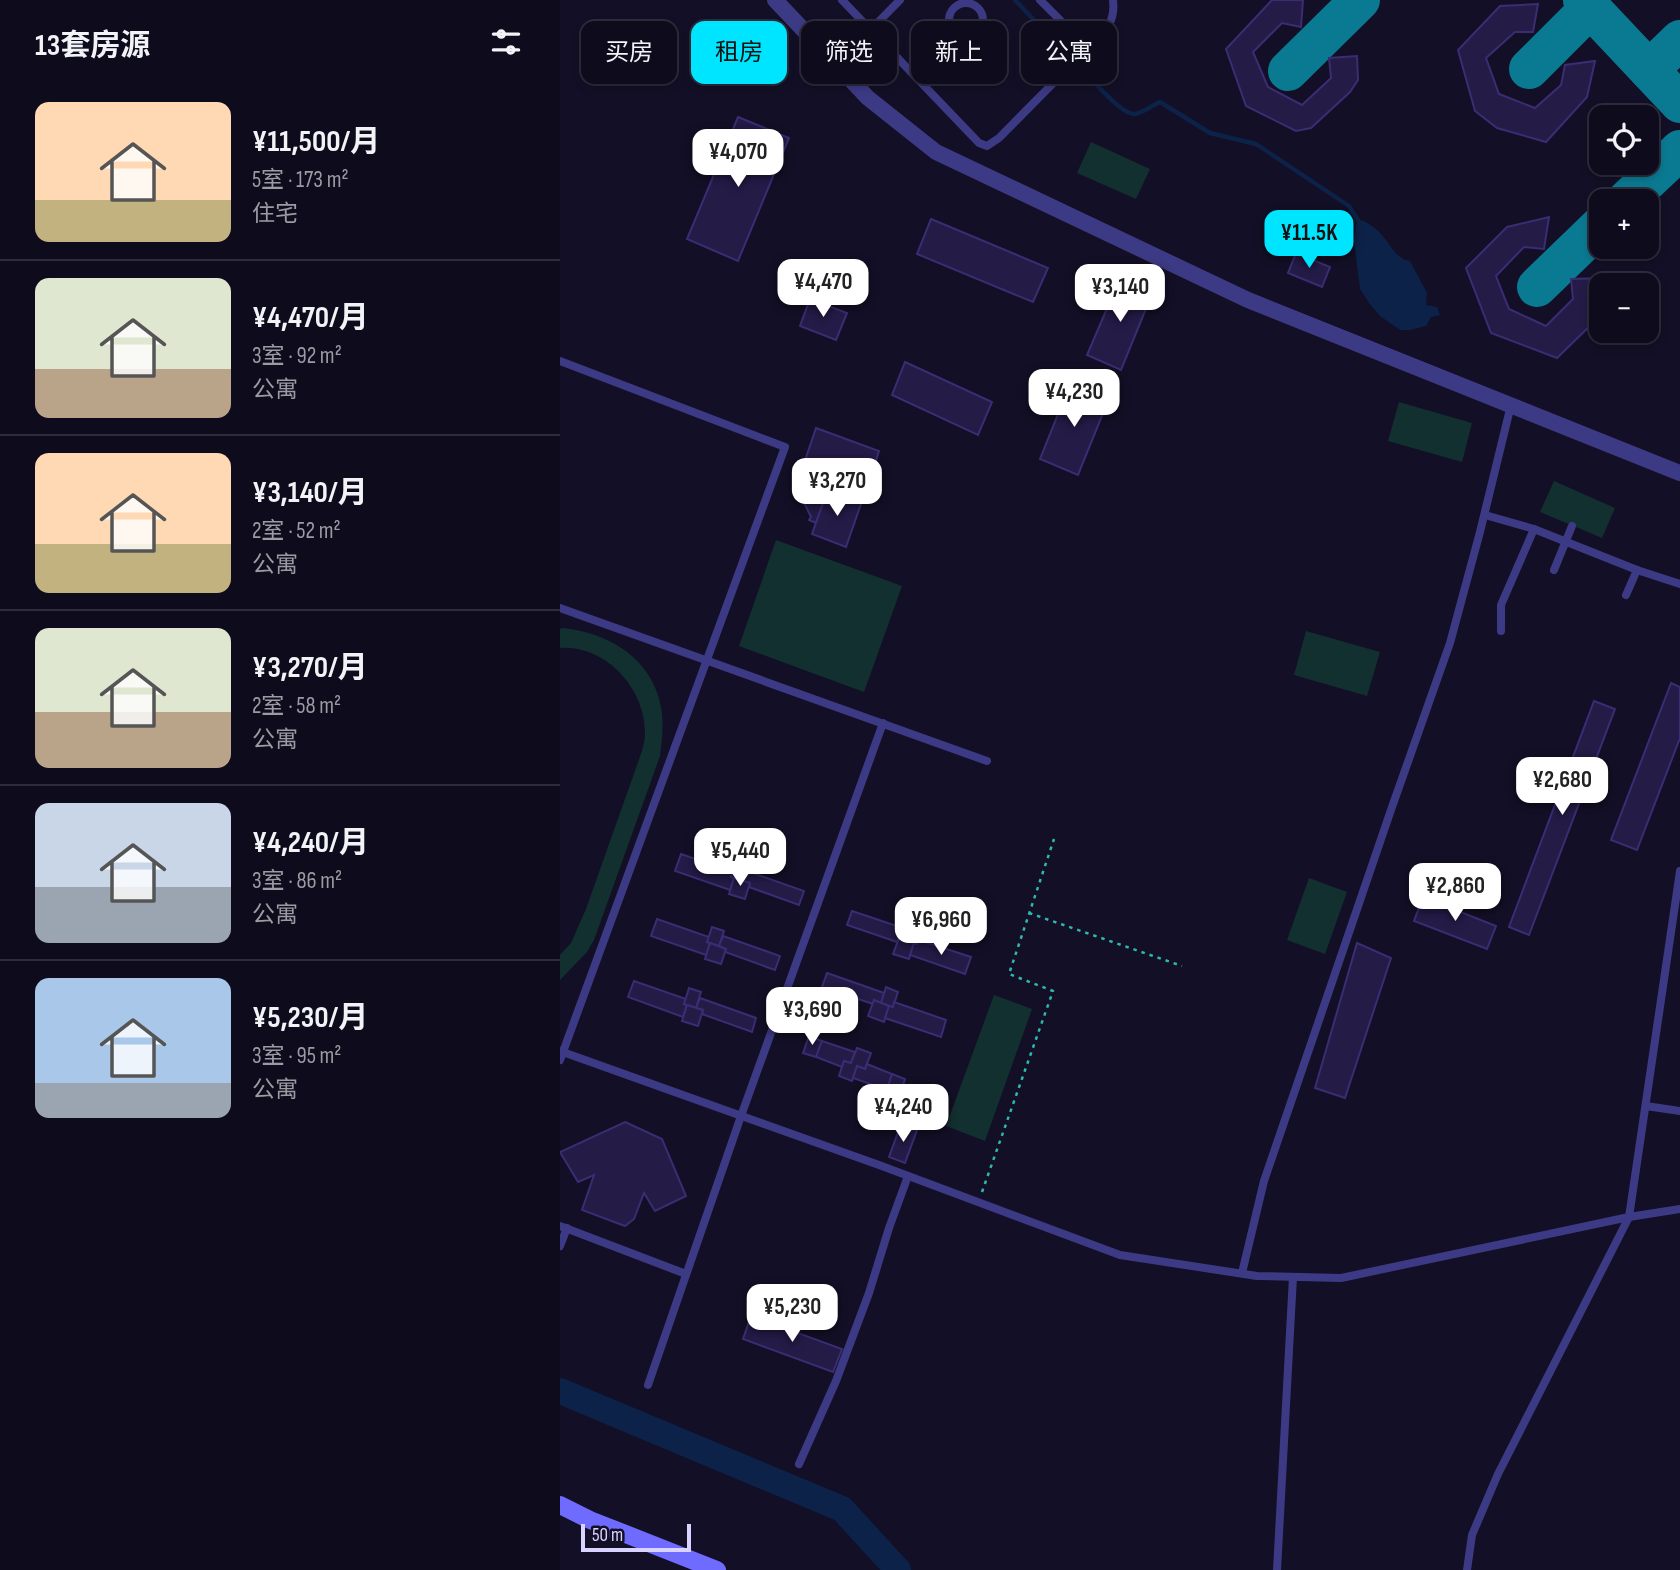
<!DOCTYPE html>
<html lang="zh">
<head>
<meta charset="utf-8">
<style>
  :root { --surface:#0e0b1c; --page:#171425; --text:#f1f3f6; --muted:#9b9ba3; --line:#2e2b3b; --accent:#00e5ff }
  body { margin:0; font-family:"Sofia Sans Condensed","Noto Sans SC",sans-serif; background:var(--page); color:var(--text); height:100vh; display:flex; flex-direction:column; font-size:26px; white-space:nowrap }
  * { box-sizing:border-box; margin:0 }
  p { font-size:23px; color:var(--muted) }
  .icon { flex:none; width:38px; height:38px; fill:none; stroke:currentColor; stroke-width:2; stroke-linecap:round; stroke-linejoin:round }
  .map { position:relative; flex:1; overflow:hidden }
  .details { display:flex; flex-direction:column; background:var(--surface); width:560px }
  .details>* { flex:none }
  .top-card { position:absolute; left:21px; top:21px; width:665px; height:63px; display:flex; gap:14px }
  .controls { position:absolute; left:1029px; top:105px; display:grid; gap:14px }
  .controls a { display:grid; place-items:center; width:70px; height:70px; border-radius:14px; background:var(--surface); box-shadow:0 4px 10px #0003,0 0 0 2px var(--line); font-size:35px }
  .scale { position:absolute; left:21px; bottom:18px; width:110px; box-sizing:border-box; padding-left:7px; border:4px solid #d9d4ff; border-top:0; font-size:19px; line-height:24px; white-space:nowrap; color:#d9d4ff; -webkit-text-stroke:5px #130f26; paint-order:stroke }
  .price { position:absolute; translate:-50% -60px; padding:0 16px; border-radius:14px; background:#fff; color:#222; font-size:23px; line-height:46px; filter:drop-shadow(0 2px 4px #0008) }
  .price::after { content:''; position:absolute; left:50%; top:42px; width:21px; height:16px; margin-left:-10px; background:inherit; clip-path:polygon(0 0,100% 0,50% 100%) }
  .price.on { background:var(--accent); color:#111 }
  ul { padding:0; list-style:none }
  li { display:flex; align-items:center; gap:21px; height:175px; padding:0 35px }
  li+li { border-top:2px solid var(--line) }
  li span { display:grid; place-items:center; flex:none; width:196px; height:140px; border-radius:14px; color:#555 }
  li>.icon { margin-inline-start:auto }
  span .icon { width:84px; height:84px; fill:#fffc; stroke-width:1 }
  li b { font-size:30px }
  h2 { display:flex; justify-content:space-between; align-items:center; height:84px; padding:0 35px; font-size:30px }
  .chip { padding:0 24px; border-radius:14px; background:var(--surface); box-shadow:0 4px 10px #0003,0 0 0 2px var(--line); font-size:24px; line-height:63px }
  .chip.on { background:var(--accent); color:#111 }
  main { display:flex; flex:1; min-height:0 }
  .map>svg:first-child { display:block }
  .green { fill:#12302f }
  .water { fill:#0c2248 }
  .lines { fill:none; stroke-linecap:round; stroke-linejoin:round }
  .stream { stroke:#0c2248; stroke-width:4.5 }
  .river { stroke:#0c2248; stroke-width:26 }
  .taxiway { stroke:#0a7a92; stroke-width:40 }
  .building { fill:#241b47; stroke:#3b2d73; stroke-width:2 }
  .path { stroke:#2fb8b0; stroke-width:2.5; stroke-dasharray:3.5 5; stroke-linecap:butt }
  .lane { stroke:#3d3a85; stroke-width:8 }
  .street { stroke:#3d3a85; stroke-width:16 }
  .secondary { stroke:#6f6bff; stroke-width:18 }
</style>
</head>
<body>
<main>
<section class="details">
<h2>13套房源<svg class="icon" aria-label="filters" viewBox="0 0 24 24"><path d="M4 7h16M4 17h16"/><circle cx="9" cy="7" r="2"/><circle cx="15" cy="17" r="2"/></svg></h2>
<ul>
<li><span style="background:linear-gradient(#ffd9b3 70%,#c2b280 0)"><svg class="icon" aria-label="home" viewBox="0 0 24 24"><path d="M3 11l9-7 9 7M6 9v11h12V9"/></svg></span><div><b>¥11,500/月</b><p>5室 · 173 m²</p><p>住宅</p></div></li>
<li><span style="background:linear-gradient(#dfe7d0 65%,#b9a48a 0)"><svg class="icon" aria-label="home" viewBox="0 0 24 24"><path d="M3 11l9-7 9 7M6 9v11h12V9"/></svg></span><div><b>¥4,470/月</b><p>3室 · 92 m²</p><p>公寓</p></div></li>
<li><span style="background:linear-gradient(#ffd9b3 65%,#c2b280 0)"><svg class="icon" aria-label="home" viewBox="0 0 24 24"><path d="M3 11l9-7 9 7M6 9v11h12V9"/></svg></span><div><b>¥3,140/月</b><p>2室 · 52 m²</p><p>公寓</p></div></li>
<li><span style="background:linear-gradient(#dfe7d0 60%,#b9a48a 0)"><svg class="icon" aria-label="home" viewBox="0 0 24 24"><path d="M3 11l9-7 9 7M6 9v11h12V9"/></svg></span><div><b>¥3,270/月</b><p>2室 · 58 m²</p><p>公寓</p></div></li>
<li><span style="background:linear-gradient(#c9d6e8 60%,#9aa5b1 0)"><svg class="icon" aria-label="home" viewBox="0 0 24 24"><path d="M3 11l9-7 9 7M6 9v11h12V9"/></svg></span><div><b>¥4,240/月</b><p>3室 · 86 m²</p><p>公寓</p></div></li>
<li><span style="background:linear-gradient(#a9c7e8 75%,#9aa5b1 0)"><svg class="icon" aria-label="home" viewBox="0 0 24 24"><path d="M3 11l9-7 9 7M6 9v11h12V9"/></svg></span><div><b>¥5,230/月</b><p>3室 · 95 m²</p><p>公寓</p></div></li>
</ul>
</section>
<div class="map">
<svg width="1120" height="1570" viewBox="0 0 1120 1570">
  <rect width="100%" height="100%" fill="#130f26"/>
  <g class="green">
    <path d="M 531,142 L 590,169 L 576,199 L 517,173 Z"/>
    <path d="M 839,402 L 912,423 L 902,462 L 828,441 Z"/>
    <path d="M 994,481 L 1055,508 L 1042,538 L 980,512 Z"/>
    <path d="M 216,540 L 342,586 L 304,692 L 179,646 Z"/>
    <path d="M 3,628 C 49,633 92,658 101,707 C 104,723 102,739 100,756 L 34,940 L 27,952 L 0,980 L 0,955 L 11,943 L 26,909 L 82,751 C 83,746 85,740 85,734 C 86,689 46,645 0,648 L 0,629 Z"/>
    <path d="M 746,631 L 820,652 L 807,696 L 734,675 Z"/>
    <path d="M 749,878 L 787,892 L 765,954 L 727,940 Z"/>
    <path d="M 434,995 L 472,1009 L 425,1141 L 386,1126 Z"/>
  </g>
  <path class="water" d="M 802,220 C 809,224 816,228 821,234 C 832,245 834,258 850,261 L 867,293 L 866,305 L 877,307 L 880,315 L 871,317 L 866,326 L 850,330 L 840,330 L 820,316 L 809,303 L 800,289 L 794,241 L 796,224 Z"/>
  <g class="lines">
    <g class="stream">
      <path d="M 455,0 L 509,57"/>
      <path d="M 520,67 C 530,77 561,115 575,114 C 582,113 593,105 600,102 L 650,133 L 696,144 L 789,206 L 799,222"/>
    </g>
    <path class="river" d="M 0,1391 L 282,1509 L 338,1570"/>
    <g class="taxiway">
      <path d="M 1023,0 L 1120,103"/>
      <path d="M 969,69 L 1030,8"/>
      <path d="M 1089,70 L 1120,40"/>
      <path d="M 728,71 L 800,0"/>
      <path d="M 1066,201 L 1120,150"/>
      <path d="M 977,287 L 1041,225"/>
    </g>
  </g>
  <g class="building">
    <path d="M 712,0 L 743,0 L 741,27 L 722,23 L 693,52 L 708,87 L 742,105 L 771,78 L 769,58 L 797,56 L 798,80 L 790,92 L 751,128 L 736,131 L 686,106 L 666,49 Z"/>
    <path d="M 978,4 L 973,32 L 955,32 L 926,58 L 939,94 L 975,108 L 1001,85 L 1005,65 L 1035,61 L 1027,97 L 986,142 L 937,128 L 915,111 L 898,50 L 940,6 Z"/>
    <path d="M 178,117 L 229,138 L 178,261 L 127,239 Z"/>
    <path d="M 989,217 L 984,249 L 964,247 L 936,276 L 949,309 L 986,326 L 1013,299 L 1011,279 L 1044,278 L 1045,285 L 1041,285 L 1041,315 L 997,358 L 931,333 L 906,268 L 947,227 Z"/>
    <path d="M 371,219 L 488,268 L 473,302 L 357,254 Z"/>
    <path d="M 736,253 L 770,267 L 762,287 L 728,273 Z"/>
    <path d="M 560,278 L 592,294 L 561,370 L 527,355 Z"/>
    <path d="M 250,299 L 287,313 L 276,340 L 240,326 Z"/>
    <path d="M 345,362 L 432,402 L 418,435 L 332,395 Z"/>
    <path d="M 511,382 L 548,401 L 518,475 L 480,459 Z"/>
    <path d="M 256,428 L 319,451 L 308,485 L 275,473 L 256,523 L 249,520 L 251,517 L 236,486 L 233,484 L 235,477 L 239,478 Z"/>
    <path d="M 268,489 L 302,501 L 286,547 L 252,534 Z"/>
    <path d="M 1111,683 L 1120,687 L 1120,738 L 1077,850 L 1051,840 Z"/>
    <path d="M 1034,701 L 1055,709 L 969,935 L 949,927 Z"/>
    <path d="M 121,854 L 173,872 L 171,877 L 174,878 L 170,890 L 115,871 Z"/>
    <path d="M 176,862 L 188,866 L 183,881 L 171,877 Z"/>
    <path d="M 187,871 L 244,891 L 239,905 L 189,887 L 190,883 L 183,881 Z"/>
    <path d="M 174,878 L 190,883 L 185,899 L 169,894 Z"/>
    <path d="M 863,897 L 936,926 L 927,949 L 854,921 Z"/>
    <path d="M 292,911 L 349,930 L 345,940 L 339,938 L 337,942 L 287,925 Z"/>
    <path d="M 97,919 L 149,937 L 147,942 L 150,943 L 146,955 L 91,936 Z"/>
    <path d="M 351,925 L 363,929 L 357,944 L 345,940 Z"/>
    <path d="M 152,927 L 164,931 L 159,946 L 147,942 Z"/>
    <path d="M 163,936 L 220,956 L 215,970 L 165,952 L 166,949 L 159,946 Z"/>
    <path d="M 339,938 L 354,943 L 349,959 L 333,954 Z"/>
    <path d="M 359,940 L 411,957 L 405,974 L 350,955 L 354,943 L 357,944 Z"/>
    <path d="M 150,943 L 166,949 L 161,964 L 145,959 Z"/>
    <path d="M 797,943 L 831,958 L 785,1098 L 755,1088 Z"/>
    <path d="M 267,973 L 324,993 L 321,1003 L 314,1000 L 313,1004 L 262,987 Z"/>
    <path d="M 74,981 L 126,999 L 124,1004 L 127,1005 L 123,1017 L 68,997 Z"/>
    <path d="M 326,987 L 338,992 L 333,1007 L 321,1003 Z"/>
    <path d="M 129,988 L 141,992 L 136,1008 L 124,1004 Z"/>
    <path d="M 140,998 L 196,1018 L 192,1032 L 142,1014 L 143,1010 L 136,1008 Z"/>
    <path d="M 314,1000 L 329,1006 L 324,1022 L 308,1016 Z"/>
    <path d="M 334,1002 L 386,1020 L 381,1037 L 325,1018 L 329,1006 L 333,1007 Z"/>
    <path d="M 127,1005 L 143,1010 L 138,1026 L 122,1021 Z"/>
    <path d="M 249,1036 L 262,1041 L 256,1057 L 243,1053 Z"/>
    <path d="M 262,1041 L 295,1052 L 291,1063 L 284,1061 L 282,1067 L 256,1057 Z"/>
    <path d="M 297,1048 L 311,1053 L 305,1069 L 297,1066 L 292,1081 L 279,1076 L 284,1061 L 291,1063 Z"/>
    <path d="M 307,1064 L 332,1074 L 327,1090 L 293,1078 L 297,1066 L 305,1069 Z"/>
    <path d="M 332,1074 L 345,1079 L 340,1095 L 327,1090 Z"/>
    <path d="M 65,1122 L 102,1139 L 126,1196 L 95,1211 L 84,1193 L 74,1219 L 65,1226 L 22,1210 L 34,1175 L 18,1182 L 0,1152 Z"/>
    <path d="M 341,1124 L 357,1130 L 345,1163 L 329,1157 Z"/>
    <path d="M 191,1316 L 282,1349 L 273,1372 L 183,1339 Z"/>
  </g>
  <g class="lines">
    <g class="path">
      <path d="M 469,913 L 622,966"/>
      <path d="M 422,1192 L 493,991 L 449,974 L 494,839"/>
    </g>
    <g class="lane">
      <path d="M 282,0 L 419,143 L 427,146 L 439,138 L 528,48 L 480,0"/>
      <circle cx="406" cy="20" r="17"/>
      <circle cx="377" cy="47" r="17"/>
      <path d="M 528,48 C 543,33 556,24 553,0"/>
      <path d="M 276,65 L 340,0"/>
      <path d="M 0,361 L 225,447 L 0,1060"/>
      <path d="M 925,515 L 974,529 L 1077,570 L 1120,584"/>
      <path d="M 994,570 L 1012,526"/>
      <path d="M 1066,595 L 1077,570"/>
      <path d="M 0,608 L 427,761"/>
      <path d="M 941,631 L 941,605 L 974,529"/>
      <path d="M 0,1051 L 319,1165 L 560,1255 L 697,1276 L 781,1278 L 1069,1217 L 1120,1209"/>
      <path d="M 1086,1106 L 1120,1111"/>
      <path d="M 0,1226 L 126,1274"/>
      <path d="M 0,1246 L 7,1228"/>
      <path d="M 682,1273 L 704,1181 L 832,807 L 890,643 L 920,532 L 951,405"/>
      <path d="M 88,1385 L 181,1116 L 323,723"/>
      <path d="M 239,1464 L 276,1381 L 309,1293 L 329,1228 L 348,1176"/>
      <path d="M 717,1570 L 733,1277"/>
      <path d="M 907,1570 L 912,1535 L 938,1474 L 1069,1217 L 1120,871"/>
    </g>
    <path class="street" d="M 215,0 L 308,98 L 376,152 L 688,300 L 1120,473"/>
    <path class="secondary" d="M 0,1505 L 30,1520 L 157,1570"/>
  </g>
</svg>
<div class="controls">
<a><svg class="icon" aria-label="locate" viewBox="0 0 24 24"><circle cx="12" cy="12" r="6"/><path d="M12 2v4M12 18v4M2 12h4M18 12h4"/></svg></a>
<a>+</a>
<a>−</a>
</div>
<div class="scale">50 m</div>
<b class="price" style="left:178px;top:189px">¥4,070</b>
<b class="price on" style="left:749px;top:270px">¥11.5K</b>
<b class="price" style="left:263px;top:319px">¥4,470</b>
<b class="price" style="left:560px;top:324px">¥3,140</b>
<b class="price" style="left:514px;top:429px">¥4,230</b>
<b class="price" style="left:277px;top:518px">¥3,270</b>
<b class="price" style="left:1002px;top:817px">¥2,680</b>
<b class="price" style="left:180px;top:888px">¥5,440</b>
<b class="price" style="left:895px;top:923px">¥2,860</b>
<b class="price" style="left:381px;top:957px">¥6,960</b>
<b class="price" style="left:252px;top:1047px">¥3,690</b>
<b class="price" style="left:343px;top:1144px">¥4,240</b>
<b class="price" style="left:232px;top:1344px">¥5,230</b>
<div class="top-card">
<a class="chip">买房</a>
<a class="chip on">租房</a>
<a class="chip">筛选</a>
<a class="chip">新上</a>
<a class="chip">公寓</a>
</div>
</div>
</main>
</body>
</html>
